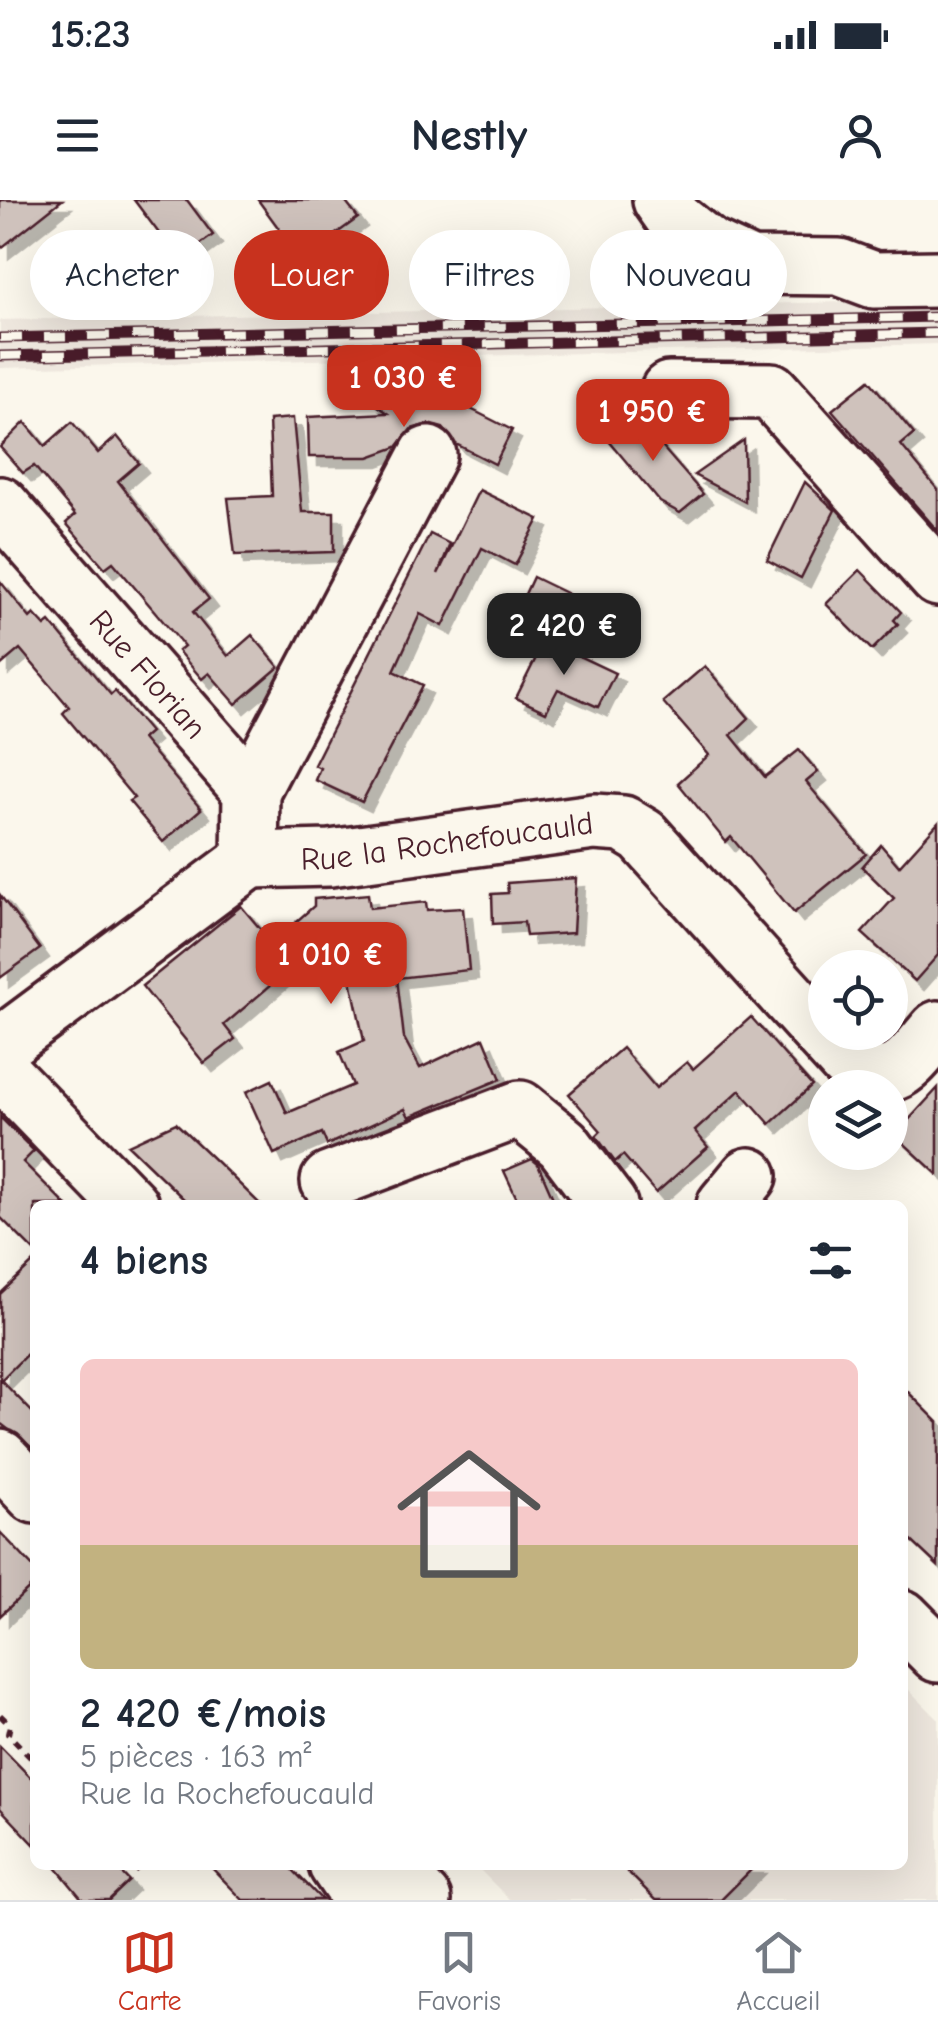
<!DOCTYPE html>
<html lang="fr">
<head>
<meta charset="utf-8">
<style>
  :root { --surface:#fff; --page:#f2f2f3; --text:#1f2937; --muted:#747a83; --line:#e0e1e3; --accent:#c8321e }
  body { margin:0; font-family:"Comic Neue",sans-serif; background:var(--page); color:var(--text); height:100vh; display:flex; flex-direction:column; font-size:38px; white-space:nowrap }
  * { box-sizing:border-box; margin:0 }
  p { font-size:32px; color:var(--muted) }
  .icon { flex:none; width:55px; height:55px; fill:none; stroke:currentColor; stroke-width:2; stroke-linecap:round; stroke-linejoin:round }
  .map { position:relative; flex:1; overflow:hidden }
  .panel { position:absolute; left:30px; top:1000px; width:878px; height:670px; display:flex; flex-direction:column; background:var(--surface); border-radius:15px; box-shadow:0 10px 40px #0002 }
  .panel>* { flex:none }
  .top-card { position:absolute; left:30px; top:30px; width:880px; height:90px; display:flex; gap:20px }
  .controls { position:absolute; left:808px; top:750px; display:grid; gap:20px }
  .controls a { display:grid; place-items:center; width:100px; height:100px; border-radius:50%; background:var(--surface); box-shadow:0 10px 40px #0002; font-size:50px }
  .price { position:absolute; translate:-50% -85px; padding:0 22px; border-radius:20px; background:var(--accent); color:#fff; font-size:32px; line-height:65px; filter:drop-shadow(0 2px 5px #0008) }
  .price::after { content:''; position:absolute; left:50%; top:60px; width:30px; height:22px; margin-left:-15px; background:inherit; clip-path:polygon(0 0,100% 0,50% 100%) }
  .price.active { background:#222; color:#fff }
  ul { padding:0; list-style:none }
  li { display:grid; align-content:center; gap:20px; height:530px; padding:0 50px }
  li span { display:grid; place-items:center; height:310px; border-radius:15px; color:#555 }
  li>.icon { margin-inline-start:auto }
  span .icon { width:180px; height:180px; fill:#fffc; stroke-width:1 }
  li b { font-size:42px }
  h2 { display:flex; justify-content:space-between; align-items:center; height:120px; padding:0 50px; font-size:42px }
  .tag { padding:0 35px; border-radius:45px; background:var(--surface); box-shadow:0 10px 40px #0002; font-size:35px; line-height:90px }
  .tag.active { background:var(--accent); color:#fff }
  .status { display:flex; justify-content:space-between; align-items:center; height:70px; padding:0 50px; background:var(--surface); direction:ltr }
  .status svg { height:28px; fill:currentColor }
  header { display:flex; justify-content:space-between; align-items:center; height:130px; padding:0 50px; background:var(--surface); font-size:45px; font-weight:700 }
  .tab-bar { display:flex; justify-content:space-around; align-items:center; height:140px; border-top:2px solid var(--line); background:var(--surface); font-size:28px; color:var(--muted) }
  .tab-bar a { display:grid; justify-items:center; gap:5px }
  .tab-bar .active { color:var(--accent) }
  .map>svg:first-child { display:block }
  .built { fill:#eee7de }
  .building { fill:#cfc2bc; stroke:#4a1f2b; stroke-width:2.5; filter:url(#shadow) }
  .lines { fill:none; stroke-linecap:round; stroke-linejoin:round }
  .minor-casing { stroke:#4a1f2b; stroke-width:62 }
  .path { stroke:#4a1f2b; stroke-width:6; stroke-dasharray:8 8; stroke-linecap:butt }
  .minor { stroke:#fbf7ec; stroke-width:55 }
  .rail-casing { stroke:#4a1f2b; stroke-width:11 }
  .rail { stroke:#fbf7ec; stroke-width:8; stroke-dasharray:22; stroke-linecap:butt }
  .labels { text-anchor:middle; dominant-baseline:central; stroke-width:8; stroke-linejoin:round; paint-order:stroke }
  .street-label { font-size:32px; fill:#4a1f2b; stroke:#fbf7ec }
</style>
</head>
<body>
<div class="status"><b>15:23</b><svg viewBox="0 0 49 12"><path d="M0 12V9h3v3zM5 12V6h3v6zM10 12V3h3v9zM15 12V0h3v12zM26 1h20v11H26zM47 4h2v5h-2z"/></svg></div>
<header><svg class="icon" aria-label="menu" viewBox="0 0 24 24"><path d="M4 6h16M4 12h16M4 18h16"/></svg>Nestly<svg class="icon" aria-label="person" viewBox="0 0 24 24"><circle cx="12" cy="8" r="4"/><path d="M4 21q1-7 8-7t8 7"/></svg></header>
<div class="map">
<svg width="938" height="1700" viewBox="0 0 938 1700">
  <defs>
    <filter id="shadow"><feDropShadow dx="9" dy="9" stdDeviation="0" flood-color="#0004"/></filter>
  </defs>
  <rect width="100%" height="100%" fill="#fbf7ec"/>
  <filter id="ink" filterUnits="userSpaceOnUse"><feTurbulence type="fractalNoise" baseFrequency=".01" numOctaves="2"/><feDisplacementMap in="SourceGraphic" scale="20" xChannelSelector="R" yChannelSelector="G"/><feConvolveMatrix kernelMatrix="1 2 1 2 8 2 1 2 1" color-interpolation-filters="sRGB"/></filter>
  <g filter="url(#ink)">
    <g class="built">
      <path d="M 938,100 L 938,144 L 0,168 L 0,120 Z"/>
      <path d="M 903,1484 L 938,1519 L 938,1700 L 510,1700 L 475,1665 L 902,1665 Z"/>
    </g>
    <g class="building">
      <path d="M 0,0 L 62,0 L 0,49 Z"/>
      <path d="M 134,0 L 187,0 L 213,35 L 179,60 Z"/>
      <path d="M 258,0 L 344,0 L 358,18 L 301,59 Z"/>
      <path d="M 869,180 L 914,234 L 901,245 L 938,290 L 938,331 L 832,210 Z"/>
      <path d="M 455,201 L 512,230 L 495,264 L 456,244 L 443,228 L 428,224 L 411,229 L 397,247 L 369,257 L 309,257 L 308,217 L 388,213 L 372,202 Z"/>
      <path d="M 631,211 L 703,294 L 680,313 L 660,302 L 603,234 Z"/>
      <path d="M 293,218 L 302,312 L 334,312 L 334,352 L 235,355 L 228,298 L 272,296 L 269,220 Z"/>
      <path d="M 25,222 L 45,246 L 72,222 L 98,253 L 117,236 L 139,263 L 118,281 L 209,399 L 193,412 L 228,456 L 252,435 L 279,467 L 236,504 L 209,473 L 202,479 L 178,451 L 184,446 L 113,362 L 105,368 L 66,323 L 75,315 L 34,266 L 23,273 L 0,247 Z"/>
      <path d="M 744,240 L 745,302 L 694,275 Z"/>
      <path d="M 805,282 L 835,310 L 801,378 L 767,360 Z"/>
      <path d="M 479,290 L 539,319 L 515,365 L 482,348 L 443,426 L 420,414 L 394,471 L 423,485 L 362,602 L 315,580 L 320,568 L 314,565 L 430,334 L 450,344 L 438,374 Z"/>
      <path d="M 860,370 L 901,412 L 894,420 L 898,424 L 872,450 L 826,404 Z"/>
      <path d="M 533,377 L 568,394 L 555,424 L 519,407 Z"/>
      <path d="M 0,381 L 30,418 L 34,414 L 45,426 L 50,422 L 111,495 L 115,491 L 150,532 L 142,539 L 201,609 L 163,642 L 129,601 L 134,598 L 63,513 L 69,507 L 20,449 L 0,466 Z"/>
      <path d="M 545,440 L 615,473 L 598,507 L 558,489 L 546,512 L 516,498 Z"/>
      <path d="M 705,466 L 749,518 L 731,535 L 765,577 L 799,550 L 818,572 L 806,582 L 866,654 L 794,713 L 731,637 L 726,642 L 678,583 L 709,555 L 663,502 Z"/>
      <path d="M 938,623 L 938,755 L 915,781 L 862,733 L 894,698 L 862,667 L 881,645 L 899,666 Z"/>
      <path d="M 576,678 L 573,733 L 526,736 L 524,722 L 493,724 L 492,694 L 508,693 L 507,683 Z"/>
      <path d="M 368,694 L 370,708 L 426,702 L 427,710 L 463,708 L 469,770 L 397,778 L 404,838 L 420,868 L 484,838 L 501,879 L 409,917 L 405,909 L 327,945 L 322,933 L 274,954 L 246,892 L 272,880 L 287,913 L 353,885 L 339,852 L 364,841 L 348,766 L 322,769 L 319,744 L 224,825 L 235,839 L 204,863 L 142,786 L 241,706 L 272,743 L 314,706 L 314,699 Z"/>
      <path d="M 0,695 L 40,749 L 0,778 Z"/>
      <path d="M 751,817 L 812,886 L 770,924 L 740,890 L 695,931 L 708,947 L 656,993 L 623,955 L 615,962 L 596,936 L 601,931 L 569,894 L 622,848 L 656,888 L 687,862 L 693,869 Z"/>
      <path d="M 938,888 L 938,975 L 895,935 Z"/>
      <path d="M 0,917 L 34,951 L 23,962 L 66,1005 L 35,1005 L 35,1052 L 0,1017 Z"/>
      <path d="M 176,923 L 218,963 L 261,1005 L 190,1005 L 128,945 Z"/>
      <path d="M 532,959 L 538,964 L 556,1005 L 520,1005 L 504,971 Z"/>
      <path d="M 35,1061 L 35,1146 L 1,1180 L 35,1215 L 35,1250 L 0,1223 L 0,1094 Z"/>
      <path d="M 902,1186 L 938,1222 L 938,1366 L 902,1332 Z"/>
      <path d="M 0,1332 L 35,1369 L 35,1383 L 0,1416 Z"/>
      <path d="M 0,1546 L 35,1582 L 35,1645 L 0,1608 Z"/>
      <path d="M 54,1665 L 114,1665 L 129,1681 L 109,1700 L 83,1700 Z"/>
      <path d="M 209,1665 L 288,1665 L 322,1700 L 243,1700 Z"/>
      <path d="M 621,1665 L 756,1665 L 721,1700 L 656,1700 Z"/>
    </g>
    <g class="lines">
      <defs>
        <g id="minor">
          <path d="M 661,0 L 675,20 L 709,47 L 750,66 L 839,67 L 874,80 L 938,79"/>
          <path d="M 669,190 L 771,191 L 938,378"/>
          <path id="s1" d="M 0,305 L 251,591 L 250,660"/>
          <path d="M 251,591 L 428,255"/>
          <path id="s2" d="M 250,660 L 330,658 L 594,622 L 623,624 L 643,636 L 847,862 C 895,892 907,864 938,829"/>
          <path d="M 0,846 L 250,660"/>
          <path d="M 0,871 L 130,1005"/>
          <path d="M 329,981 L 520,909 L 563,944 L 609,1005"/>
          <path d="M 725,1005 L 749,976"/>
          <path d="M 0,1258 L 35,1295"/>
          <path d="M 902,1418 L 938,1454"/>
          <path d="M 337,1665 L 361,1700"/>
          <path d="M 390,1665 L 423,1700"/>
        </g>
      </defs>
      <use href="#minor" class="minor-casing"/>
      <g class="path">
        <path d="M 0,1515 L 10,1525 L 8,1534 L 35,1562"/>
        <path d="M 133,1665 L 143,1676"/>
      </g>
      <use href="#minor" class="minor"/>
      <defs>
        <g id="rail">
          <path d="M 0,138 L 938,117"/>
          <path d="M 0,156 L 938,133"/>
        </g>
      </defs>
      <use href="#rail" class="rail-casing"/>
      <use href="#rail" class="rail"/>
    </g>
  </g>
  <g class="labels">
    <g class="street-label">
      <text stroke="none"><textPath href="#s1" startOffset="225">Rue Florian</textPath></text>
      <text stroke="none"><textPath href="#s2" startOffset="198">Rue la Rochefoucauld</textPath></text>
    </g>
  </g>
</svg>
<div class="controls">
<a><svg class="icon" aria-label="locate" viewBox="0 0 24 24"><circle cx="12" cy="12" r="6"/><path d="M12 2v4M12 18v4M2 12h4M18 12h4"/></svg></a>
<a><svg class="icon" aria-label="layers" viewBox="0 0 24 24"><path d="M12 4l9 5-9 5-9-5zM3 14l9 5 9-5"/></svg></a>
</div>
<b class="price" style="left:404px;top:230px">1 030 €</b>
<b class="price" style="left:653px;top:264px">1 950 €</b>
<b class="price active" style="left:564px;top:478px">2 420 €</b>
<b class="price" style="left:331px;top:807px">1 010 €</b>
<div class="top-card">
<a class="tag">Acheter</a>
<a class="tag active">Louer</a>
<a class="tag">Filtres</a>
<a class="tag">Nouveau</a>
</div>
<section class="panel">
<h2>4 biens<svg class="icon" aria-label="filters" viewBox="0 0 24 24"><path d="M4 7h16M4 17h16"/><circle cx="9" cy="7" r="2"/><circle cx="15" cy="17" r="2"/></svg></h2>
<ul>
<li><span style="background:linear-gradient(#f6c9c9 60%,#c2b280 0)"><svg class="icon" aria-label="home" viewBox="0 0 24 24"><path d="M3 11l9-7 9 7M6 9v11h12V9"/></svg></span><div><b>2 420 €/mois</b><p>5 pièces · 163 m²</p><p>Rue la Rochefoucauld</p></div></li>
</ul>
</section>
</div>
<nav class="tab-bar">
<a class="active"><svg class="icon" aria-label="map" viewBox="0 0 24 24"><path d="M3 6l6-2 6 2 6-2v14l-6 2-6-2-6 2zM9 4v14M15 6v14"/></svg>Carte</a>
<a><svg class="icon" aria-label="saved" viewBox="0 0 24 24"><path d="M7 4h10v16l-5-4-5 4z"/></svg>Favoris</a>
<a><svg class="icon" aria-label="home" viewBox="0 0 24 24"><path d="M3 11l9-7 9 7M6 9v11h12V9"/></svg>Accueil</a>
</nav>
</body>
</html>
